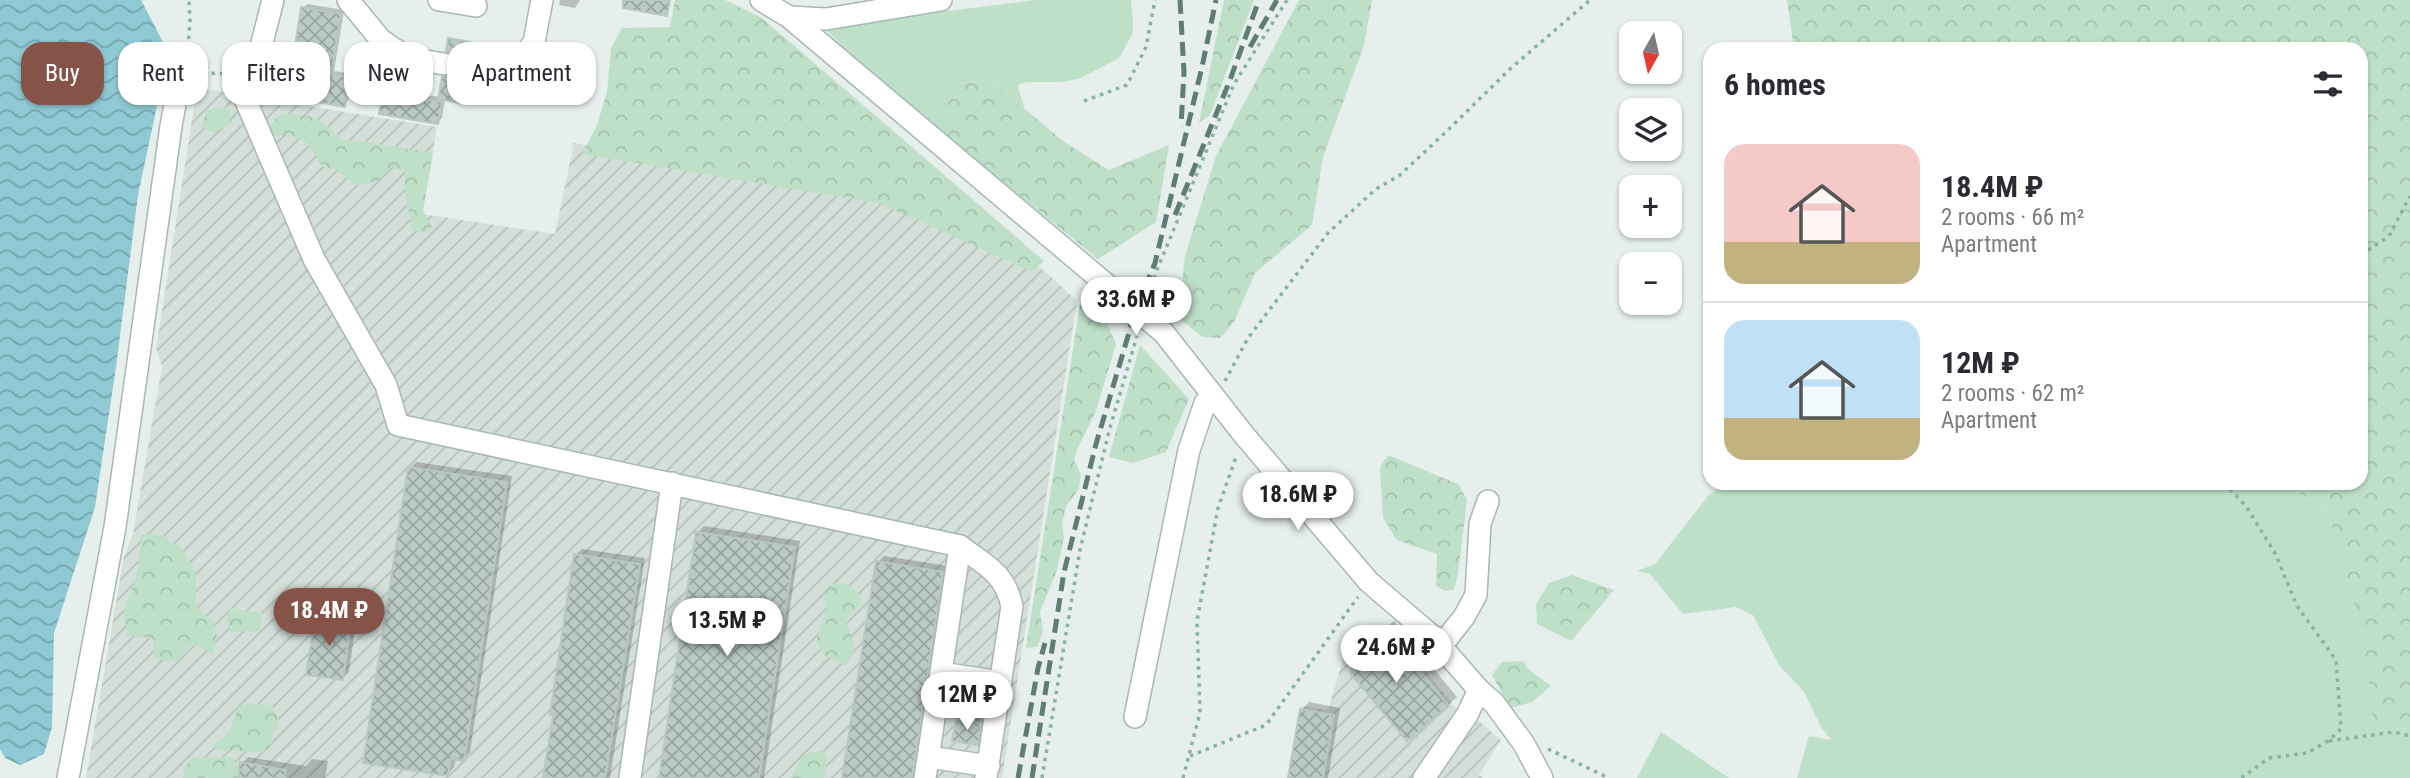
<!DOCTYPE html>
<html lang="en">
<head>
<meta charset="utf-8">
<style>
  :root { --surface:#fff; --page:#f2f2f3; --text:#2b2b33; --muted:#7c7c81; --line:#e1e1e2; --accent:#855347 }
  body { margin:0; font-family:"Roboto Condensed",sans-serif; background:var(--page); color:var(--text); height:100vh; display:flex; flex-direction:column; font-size:26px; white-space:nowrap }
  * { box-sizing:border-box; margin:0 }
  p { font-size:23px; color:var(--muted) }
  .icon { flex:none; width:38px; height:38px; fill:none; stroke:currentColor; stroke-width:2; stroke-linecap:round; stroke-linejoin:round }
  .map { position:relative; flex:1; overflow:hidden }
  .panel { position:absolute; left:1703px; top:42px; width:665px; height:448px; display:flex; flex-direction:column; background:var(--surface); border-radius:21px; box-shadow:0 2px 5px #0004 }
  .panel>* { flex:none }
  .hud { position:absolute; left:21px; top:42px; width:665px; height:63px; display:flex; gap:14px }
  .needle { width:46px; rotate:188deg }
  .fabs { position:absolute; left:1619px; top:21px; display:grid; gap:14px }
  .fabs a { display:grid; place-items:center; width:63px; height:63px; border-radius:14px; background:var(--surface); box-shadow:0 2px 5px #0004; font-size:35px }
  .price { position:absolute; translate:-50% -60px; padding:0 16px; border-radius:24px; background:#fff; color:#222; font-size:23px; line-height:46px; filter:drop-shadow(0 2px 4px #0008) }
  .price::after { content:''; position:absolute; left:50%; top:42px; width:21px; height:16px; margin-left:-10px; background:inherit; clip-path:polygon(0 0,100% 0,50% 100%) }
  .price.current { background:var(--accent); color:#fff }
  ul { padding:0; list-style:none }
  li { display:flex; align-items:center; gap:21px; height:175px; padding:0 21px }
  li+li { border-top:2px solid var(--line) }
  li span { display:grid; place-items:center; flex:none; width:196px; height:140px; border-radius:21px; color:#555 }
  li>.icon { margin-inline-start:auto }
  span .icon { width:84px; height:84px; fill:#fffc; stroke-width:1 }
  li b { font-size:30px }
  h2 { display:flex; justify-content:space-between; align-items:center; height:84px; padding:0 21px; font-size:30px }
  .tag { padding:0 24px; border-radius:21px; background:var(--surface); box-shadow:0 2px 5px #0004; font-size:24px; line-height:63px }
  .tag.current { background:var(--accent); color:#fff }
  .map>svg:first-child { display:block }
  .industrial { fill:url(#industrial-furrows) }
  .grass { fill:#bfe0c8 }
  .forest { fill:url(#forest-crowns) }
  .water { fill:url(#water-waves) }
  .shadow { fill:#0003 }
  .building { fill:url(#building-cross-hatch); stroke:#b8c9c2; stroke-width:2 }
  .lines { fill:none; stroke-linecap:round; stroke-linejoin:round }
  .minor-casing { stroke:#a8b8b2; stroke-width:24 }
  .path { stroke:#86b3a5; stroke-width:3.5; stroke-dasharray:3.5 5; stroke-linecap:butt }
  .minor { stroke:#fff; stroke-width:21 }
  .rail { stroke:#5f7d75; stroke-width:5; stroke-dasharray:14 7; stroke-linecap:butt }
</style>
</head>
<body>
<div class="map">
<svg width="2410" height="778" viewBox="0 0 2410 778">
  <defs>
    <pattern id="industrial-furrows" width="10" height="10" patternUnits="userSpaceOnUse" patternTransform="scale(1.75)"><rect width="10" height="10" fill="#d4dfda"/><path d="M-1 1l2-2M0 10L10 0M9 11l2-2" fill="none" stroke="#b6c1bc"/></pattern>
    <pattern id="forest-crowns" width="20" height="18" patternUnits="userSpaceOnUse" patternTransform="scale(1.75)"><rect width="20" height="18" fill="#bfe0c8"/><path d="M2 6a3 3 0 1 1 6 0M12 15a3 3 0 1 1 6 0" fill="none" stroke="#a4c1ad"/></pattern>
    <pattern id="water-waves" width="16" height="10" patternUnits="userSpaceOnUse" patternTransform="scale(1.75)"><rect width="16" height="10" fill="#8ec9d4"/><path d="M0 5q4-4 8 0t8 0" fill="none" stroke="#74a5ad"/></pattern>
    <pattern id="building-cross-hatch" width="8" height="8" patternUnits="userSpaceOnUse" patternTransform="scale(1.75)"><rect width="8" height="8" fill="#bbcac4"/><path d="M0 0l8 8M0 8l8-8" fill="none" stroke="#98a6a0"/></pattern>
  </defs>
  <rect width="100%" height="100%" fill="#e6efeb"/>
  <g class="industrial">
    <path d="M 204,89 L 437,127 L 422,214 L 555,234 L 574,143 L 885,197 L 1042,269 L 1077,301 L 1002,778 L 86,778 L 124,556 L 133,534 L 162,366 L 156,349 L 196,95 Z"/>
    <path d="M 1389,627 L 1459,712 L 1480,722 L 1501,740 L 1479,775 L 1483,778 L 1288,778 L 1301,706 L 1328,710 L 1344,657 L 1375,628 Z"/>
  </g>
  <g class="grass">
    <path d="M 1035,0 L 1131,0 L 1133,25 L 1132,35 L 1119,58 L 1081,78 L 1063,82 L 1028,82 L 1019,84 L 1018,88 L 1025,109 L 991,80 L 956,83 L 938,129 L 877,80 L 827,31 L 876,20 Z"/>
    <path d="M 1725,483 L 2284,483 L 2327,510 L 2362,632 L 2374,730 L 2410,728 L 2410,778 L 1797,778 L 1809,736 L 1831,740 L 1821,727 L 1804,692 L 1779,665 L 1753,615 L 1736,607 L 1683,614 L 1650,574 L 1637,571 L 1655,564 L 1708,496 Z"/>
    <path d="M 1661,732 L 1729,778 L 1637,778 Z"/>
  </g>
  <g class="forest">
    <path d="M 675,0 L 725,0 L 762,18 L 1044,261 L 1032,272 L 879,203 L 582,154 L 597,125 L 607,92 L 611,48 L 622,28 L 670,27 Z"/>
    <path d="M 1224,0 L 1254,0 L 1210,115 L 1199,123 Z"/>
    <path d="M 1372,0 L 1364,45 L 1323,157 L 1312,225 L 1255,273 L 1234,322 L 1220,338 L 1203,337 L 1178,318 L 1185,256 L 1216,156 L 1299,0 Z"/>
    <path d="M 1787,0 L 2410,0 L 2410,728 L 2374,730 L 2362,632 L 2327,510 L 2284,483 L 2361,483 L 2361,49 L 1794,49 Z"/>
    <path d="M 991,80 L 1063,141 L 1109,170 L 1169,145 L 1156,222 L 1098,259 L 938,129 L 956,83 Z"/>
    <path d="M 220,107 L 230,110 L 232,123 L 213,133 L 201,127 L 208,109 Z"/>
    <path d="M 281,113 L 316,117 L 342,140 L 367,142 L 433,153 L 423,211 L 432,227 L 425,233 L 412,230 L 405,193 L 405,172 L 392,167 L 378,181 L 356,185 L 337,170 L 322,167 C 307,140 303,133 270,136 L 268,128 Z"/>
    <path d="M 1081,298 L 1099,306 L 1116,344 L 1096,411 L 1077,450 L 1074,460 L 1081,474 L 1079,489 L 1067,505 L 1062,521 L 1064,538 L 1057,570 L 1040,612 L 1043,632 L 1037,647 L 1026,648 Z"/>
    <path d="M 1140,345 L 1189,399 L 1166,452 L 1133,463 L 1109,457 Z"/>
    <path d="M 1388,455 L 1458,484 L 1467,500 L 1458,574 L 1454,590 L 1445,591 L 1436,586 L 1437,554 L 1397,540 L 1383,518 L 1380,467 Z"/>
    <path d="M 142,534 L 162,535 L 181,548 L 196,573 L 196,607 C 216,623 222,628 213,654 L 192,643 L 178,661 L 155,659 L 153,638 L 127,636 L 124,609 L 136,578 Z"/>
    <path d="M 1572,575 L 1614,590 L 1571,641 L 1537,624 L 1536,604 L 1549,583 Z"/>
    <path d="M 845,583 L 861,596 L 861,604 L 846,620 L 855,648 L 846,666 L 825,656 L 816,643 L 826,609 L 823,595 L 831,584 Z"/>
    <path d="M 230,608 L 262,613 L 260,631 L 230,632 L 226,620 Z"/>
    <path d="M 1523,661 L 1528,669 L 1551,686 L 1532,702 L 1510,708 L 1492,675 L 1502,662 Z"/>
    <path d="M 245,704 L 272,705 L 280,723 L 272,734 L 272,745 L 262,753 L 218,750 L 213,746 L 229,733 L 238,707 Z"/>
    <path d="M 816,751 L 823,751 L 827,758 L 824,778 L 791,778 L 802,756 Z"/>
    <path d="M 229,757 L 235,760 L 246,778 L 184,778 L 184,767 L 193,758 Z"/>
  </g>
  <path class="water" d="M 0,0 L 141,0 L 165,46 L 162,82 L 138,195 L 116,367 L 95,507 L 54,633 L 52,727 L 44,754 L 20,765 L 5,758 L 0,749 Z"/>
  <g class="shadow">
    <path d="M 560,0 L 580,0 L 575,8 L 559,5 Z"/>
    <path d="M 307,4 L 344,10 L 334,71 L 353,74 L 348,101 L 344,105 L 287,67 L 291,63 L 294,64 L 303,8 Z"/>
    <path d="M 456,72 L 465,80 L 461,100 L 445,99 L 442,118 L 438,122 L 384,93 L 388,89 L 440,97 L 443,78 Z"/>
    <path d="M 416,462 L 512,476 L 470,752 L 464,759 L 456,758 L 454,767 L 448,774 L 410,468 Z"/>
    <path d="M 704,526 L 800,541 L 764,778 L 661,778 L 698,532 Z"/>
    <path d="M 582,549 L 645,558 L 610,778 L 545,778 L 575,555 Z"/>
    <path d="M 884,556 L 948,566 L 917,778 L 844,778 L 878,562 Z"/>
    <path d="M 323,610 L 357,615 L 349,672 L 343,678 L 316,617 Z"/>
    <path d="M 1394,621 L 1457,697 L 1448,705 L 1364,646 Z"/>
    <path d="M 1309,702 L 1340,708 L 1328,778 L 1290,778 L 1302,710 Z"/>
    <path d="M 962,716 L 984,719 L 981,739 L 977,743 L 957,720 Z"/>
    <path d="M 248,757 L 306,766 L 312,759 L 328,761 L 325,778 L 240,778 L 242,763 Z"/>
  </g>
  <g class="building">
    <path d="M 623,0 L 670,0 L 667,16 L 623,8 Z"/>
    <path d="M 301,7 L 341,14 L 331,74 L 350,78 L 345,107 L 280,95 L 285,66 L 292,67 Z"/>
    <path d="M 448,38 L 471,42 L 469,55 L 461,56 L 456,59 L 452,53 L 446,51 Z"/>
    <path d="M 454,73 L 458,78 L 464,81 L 460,103 L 438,99 L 442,77 Z"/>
    <path d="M 383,92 L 442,102 L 438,124 L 379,114 Z"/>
    <path d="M 408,467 L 507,482 L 464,761 L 451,759 L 448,776 L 363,763 Z"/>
    <path d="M 696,532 L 795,547 L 759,778 L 659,778 Z"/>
    <path d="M 574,554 L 640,564 L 605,778 L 543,778 L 553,716 L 550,715 Z"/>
    <path d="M 876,561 L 943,572 L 912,778 L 842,778 Z"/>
    <path d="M 315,616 L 351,621 L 343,680 L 306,675 Z"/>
    <path d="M 1385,628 L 1449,706 L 1407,741 L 1351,674 L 1353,654 Z"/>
    <path d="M 1300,709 L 1334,715 L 1323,778 L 1288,778 Z"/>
    <path d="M 956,719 L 981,723 L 978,745 L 952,741 Z"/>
    <path d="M 240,762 L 286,770 L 285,778 L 238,778 Z"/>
  </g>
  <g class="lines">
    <defs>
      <g id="minor">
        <path d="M 273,0 L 254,74 L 243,94 L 314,259 L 386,385 L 398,425 L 960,546 L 925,778"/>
        <path d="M 348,0 L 381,40 L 408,58 L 444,64"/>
        <path d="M 439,0 L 476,6"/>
        <path d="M 761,0 L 789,17 L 1164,333 L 1244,435 L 1369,582 L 1431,635 L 1479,690 L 1494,703 L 1524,744 L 1542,778"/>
        <path d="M 789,17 L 826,19 L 941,0"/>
        <path d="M 466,68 L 494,74 L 519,64 L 534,42 L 542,0"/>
        <path d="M 960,546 C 985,565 1005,573 1012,606 L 986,778"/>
        <path d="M 1441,646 L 1464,617 L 1476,595 L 1480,524 L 1488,501"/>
        <path d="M 941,673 L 1001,682"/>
        <path d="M 1135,717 L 1189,450 L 1205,403 L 1213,396"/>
        <path d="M 929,757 L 989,766"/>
        <path d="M 68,778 L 115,527 L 171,126 L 178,88 L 185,73"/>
        <path d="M 630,778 L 672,483"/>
        <path d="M 1424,778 L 1467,715 L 1479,690"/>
      </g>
    </defs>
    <use href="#minor" class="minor-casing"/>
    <g class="path">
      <path d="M 187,56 L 190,22 L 189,0"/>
      <path d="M 203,73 L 234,74"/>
      <path d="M 1084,101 L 1127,85 L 1146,47 L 1155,0"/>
      <path d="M 2361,255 L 2389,236 L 2410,196"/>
      <path d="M 1147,294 L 1234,84 L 1287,0"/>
      <path d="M 1225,381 L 1248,338 L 1328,233 L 1376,189 L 1400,175 L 1448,130 L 1510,69 L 1590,0"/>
      <path d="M 2224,483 L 2246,506 L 2275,553 L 2297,606 L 2336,660 L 2341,729 L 2328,741 L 2307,753 L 2269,758 L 2241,778"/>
      <path d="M 2329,741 L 2394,732 L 2410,736"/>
      <path d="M 1548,749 L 1609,778"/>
      <path d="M 1190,756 L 1266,725 L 1358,597"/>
      <path d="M 1042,778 L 1080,550 L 1109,431 L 1137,336"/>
      <path d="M 1183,778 L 1200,713 L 1197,621 L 1218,508 L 1236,457"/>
    </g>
    <use href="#minor" class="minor"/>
    <g class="rail">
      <path d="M 1180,0 L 1184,72 L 1181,126"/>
      <path d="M 1250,47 L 1277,0"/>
      <path d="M 1175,215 L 1230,80 L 1259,0"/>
      <path d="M 1018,778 L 1038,668 L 1045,643"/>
      <path d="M 1032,778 L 1064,572 L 1096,444 L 1136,309 L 1155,263 L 1202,67 L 1216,0"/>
    </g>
  </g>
</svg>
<div class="fabs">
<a><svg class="needle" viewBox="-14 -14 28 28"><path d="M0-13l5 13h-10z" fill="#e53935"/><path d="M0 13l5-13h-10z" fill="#7c7c81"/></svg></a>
<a><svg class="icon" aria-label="layers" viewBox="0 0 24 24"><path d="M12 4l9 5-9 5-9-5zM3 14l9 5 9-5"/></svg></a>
<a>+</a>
<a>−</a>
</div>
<b class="price" style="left:1136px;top:337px">33.6M ₽</b>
<b class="price" style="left:1298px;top:532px">18.6M ₽</b>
<b class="price current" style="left:329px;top:648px">18.4M ₽</b>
<b class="price" style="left:727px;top:658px">13.5M ₽</b>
<b class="price" style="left:1396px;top:685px">24.6M ₽</b>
<b class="price" style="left:967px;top:732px">12M ₽</b>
<div class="hud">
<a class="tag current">Buy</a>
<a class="tag">Rent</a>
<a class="tag">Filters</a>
<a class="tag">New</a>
<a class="tag">Apartment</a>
</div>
<section class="panel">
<h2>6 homes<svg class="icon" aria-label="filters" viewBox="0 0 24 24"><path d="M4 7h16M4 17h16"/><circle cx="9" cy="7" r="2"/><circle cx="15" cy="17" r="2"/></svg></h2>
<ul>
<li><span style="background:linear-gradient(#f6c9c9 70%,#c2b280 0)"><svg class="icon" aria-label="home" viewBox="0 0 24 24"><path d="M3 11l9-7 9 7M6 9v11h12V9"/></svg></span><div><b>18.4M ₽</b><p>2 rooms · 66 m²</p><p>Apartment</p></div></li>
<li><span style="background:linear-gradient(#bfe0f5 70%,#c2b280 0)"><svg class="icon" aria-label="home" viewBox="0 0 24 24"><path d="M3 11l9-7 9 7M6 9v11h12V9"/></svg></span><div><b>12M ₽</b><p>2 rooms · 62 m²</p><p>Apartment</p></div></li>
</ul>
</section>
</div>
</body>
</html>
